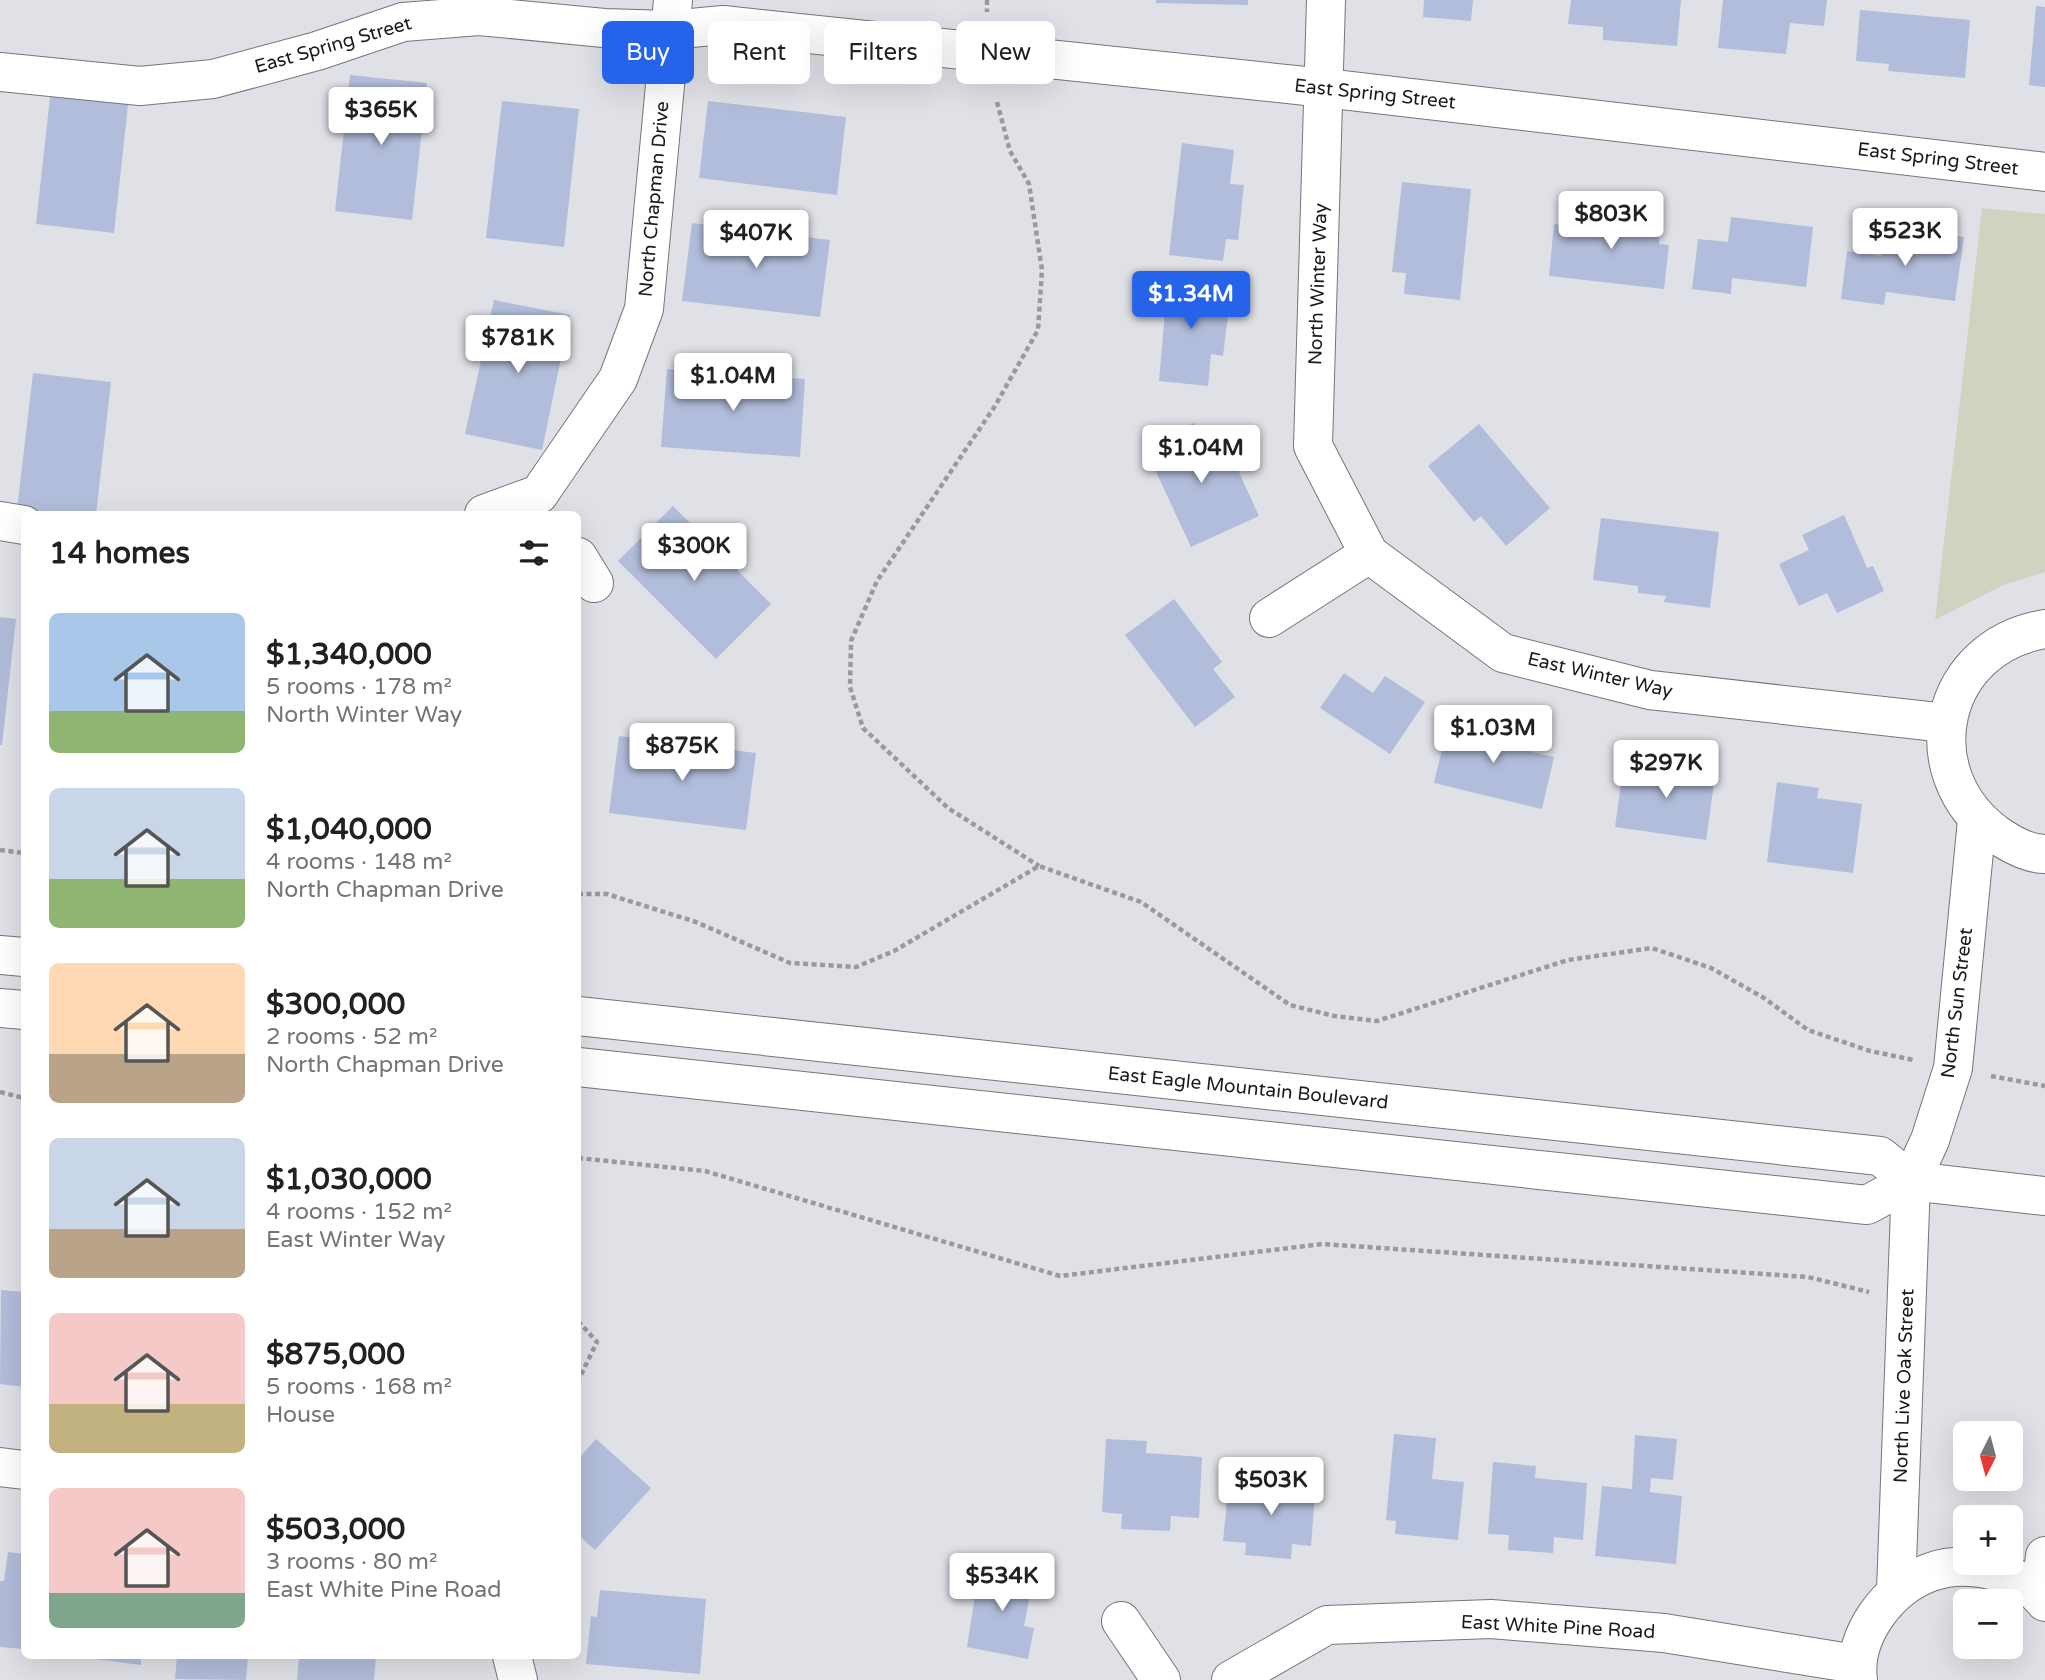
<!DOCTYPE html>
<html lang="en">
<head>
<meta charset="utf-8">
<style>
  :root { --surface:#fff; --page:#f2f2f2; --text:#202124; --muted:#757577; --accent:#2563eb }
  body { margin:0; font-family:"Varela Round",sans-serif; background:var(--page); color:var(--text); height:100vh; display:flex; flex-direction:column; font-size:26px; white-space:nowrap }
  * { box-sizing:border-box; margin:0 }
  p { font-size:23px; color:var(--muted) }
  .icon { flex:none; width:38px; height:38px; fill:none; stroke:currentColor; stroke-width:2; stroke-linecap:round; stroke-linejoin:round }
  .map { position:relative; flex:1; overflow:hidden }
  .details { position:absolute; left:21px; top:511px; width:560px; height:1148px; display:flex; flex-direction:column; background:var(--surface); border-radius:10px; box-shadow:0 7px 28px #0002 }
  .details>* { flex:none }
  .top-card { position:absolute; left:602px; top:21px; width:665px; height:63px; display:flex; gap:14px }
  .needle { width:46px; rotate:186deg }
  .buttons { position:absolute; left:1953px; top:1421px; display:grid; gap:14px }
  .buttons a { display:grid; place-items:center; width:70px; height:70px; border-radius:10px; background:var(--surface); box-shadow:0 7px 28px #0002; font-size:35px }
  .price { position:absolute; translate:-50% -60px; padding:0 16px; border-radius:7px; background:#fff; color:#222; font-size:23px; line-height:46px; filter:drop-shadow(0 2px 4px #0008) }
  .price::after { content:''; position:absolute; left:50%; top:42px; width:21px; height:16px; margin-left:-10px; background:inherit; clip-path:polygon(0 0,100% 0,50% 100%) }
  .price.active { background:var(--accent); color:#fff }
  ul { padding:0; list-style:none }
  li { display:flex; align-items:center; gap:21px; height:175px; padding:0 28px }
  li span { display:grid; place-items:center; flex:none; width:196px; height:140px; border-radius:10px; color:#555 }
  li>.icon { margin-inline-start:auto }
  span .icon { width:84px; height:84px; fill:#fffc; stroke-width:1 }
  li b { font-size:30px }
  h2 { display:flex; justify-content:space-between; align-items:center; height:84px; padding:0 28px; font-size:30px }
  .pill { padding:0 24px; border-radius:10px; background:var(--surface); box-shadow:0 7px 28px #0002; font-size:24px; line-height:63px }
  .pill.active { background:var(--accent); color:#fff }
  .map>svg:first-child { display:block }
  .green { fill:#d1d3c0 }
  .building { fill:#b2bddb }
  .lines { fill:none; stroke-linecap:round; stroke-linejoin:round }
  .minor-casing { stroke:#75767b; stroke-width:40 }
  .path { stroke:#989a9f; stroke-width:4.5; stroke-dasharray:5 3.5; stroke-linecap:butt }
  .minor { stroke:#fff; stroke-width:38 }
  .labels { text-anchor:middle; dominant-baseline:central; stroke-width:6; stroke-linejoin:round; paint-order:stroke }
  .street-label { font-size:19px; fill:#191a1c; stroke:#fff }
</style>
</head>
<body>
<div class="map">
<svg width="2045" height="1680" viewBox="0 0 2045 1680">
  <rect width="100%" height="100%" fill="#dfe1e7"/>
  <path class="green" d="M 1982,208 L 2045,214 L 2045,572 L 2003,585 L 1935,620 Z"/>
  <g class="building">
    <path d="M 1156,0 L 1248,0 L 1248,5 L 1156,3 Z"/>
    <path d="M 1424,0 L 1473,0 L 1471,21 L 1423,17 Z"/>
    <path d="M 1571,0 L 1681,0 L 1677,46 L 1603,40 L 1603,27 L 1568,24 Z"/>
    <path d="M 1723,0 L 1827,0 L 1824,26 L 1790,23 L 1786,54 L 1718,48 Z"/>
    <path d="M 2036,6 L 2045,7 L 2045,87 L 2029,85 Z"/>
    <path d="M 1860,10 L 1970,20 L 1965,78 L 1888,71 L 1889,64 L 1856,61 Z"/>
    <path d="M 350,75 L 427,83 L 412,220 L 335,211 Z"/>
    <path d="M 51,88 L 129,96 L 114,233 L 36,224 Z"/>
    <path d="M 502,101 L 579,109 L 564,247 L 486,238 Z"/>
    <path d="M 708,101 L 846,117 L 837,195 L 699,178 Z"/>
    <path d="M 1182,143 L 1234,150 L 1230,184 L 1244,185 L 1238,240 L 1226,239 L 1223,261 L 1169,255 Z"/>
    <path d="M 1402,182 L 1471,189 L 1460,300 L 1404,294 L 1406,273 L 1392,272 Z"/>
    <path d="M 1590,210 L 1661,218 L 1659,244 L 1669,245 L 1664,289 L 1549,276 L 1554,224 L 1588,228 Z"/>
    <path d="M 1731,217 L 1813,227 L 1806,287 L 1732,278 L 1731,294 L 1692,289 L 1698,239 L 1728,242 Z"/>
    <path d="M 692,223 L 830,240 L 820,317 L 682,301 Z"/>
    <path d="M 1885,226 L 1964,237 L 1955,301 L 1886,292 L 1884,305 L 1841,299 L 1847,251 L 1881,256 Z"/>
    <path d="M 1168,277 L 1221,283 L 1217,313 L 1228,315 L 1223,356 L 1211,354 L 1208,386 L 1159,381 Z"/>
    <path d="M 494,300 L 570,315 L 542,450 L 465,434 Z"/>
    <path d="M 667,369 L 805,379 L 800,457 L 661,447 Z"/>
    <path d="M 33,373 L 111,382 L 96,514 L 17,510 Z"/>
    <path d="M 1194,423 L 1209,457 L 1228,448 L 1259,516 L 1191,547 L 1144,446 Z"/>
    <path d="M 1479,424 L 1550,508 L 1506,546 L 1481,516 L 1474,522 L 1428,466 Z"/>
    <path d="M 673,506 L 771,604 L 716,659 L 618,561 Z"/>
    <path d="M 1844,515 L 1867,568 L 1873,566 L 1884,591 L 1837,613 L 1827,593 L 1799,606 L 1779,564 L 1809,550 L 1802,535 Z"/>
    <path d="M 1601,518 L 1719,532 L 1710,608 L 1664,602 L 1666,596 L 1638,593 L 1638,586 L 1593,580 Z"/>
    <path d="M 1174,599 L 1222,662 L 1213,669 L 1235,697 L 1195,727 L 1125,635 Z"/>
    <path d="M 0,617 L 16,619 L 2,745 L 0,745 Z"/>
    <path d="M 1344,673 L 1373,693 L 1385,676 L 1425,702 L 1390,754 L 1320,708 Z"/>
    <path d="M 1449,719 L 1522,736 L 1519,749 L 1554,757 L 1542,809 L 1434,783 Z"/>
    <path d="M 619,736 L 756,753 L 746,830 L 609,813 Z"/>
    <path d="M 1624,762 L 1658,767 L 1659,762 L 1716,770 L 1706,840 L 1615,827 Z"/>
    <path d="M 1777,782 L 1819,788 L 1817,798 L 1862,804 L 1853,873 L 1767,862 Z"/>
    <path d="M 1,1290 L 24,1292 L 24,1387 L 0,1384 Z"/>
    <path d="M 1394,1434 L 1436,1438 L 1432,1479 L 1464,1482 L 1458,1540 L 1395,1534 L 1396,1521 L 1386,1520 Z"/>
    <path d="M 1635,1435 L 1677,1439 L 1673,1480 L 1651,1478 L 1650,1492 L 1682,1496 L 1676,1564 L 1595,1556 L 1602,1486 L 1632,1489 Z"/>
    <path d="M 596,1439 L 651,1488 L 595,1550 L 578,1535 L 578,1459 Z"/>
    <path d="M 1106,1439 L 1147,1441 L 1146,1453 L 1202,1457 L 1199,1518 L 1171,1516 L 1170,1531 L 1121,1529 L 1122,1514 L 1102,1512 Z"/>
    <path d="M 1493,1462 L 1536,1466 L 1535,1478 L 1587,1483 L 1583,1540 L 1554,1537 L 1553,1553 L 1508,1550 L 1509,1535 L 1488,1534 Z"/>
    <path d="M 1278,1477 L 1316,1481 L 1311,1546 L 1292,1544 L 1291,1559 L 1245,1555 L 1246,1543 L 1223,1541 L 1229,1483 L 1278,1487 Z"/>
    <path d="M 8,1552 L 24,1554 L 24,1649 L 0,1647 L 0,1581 L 4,1581 Z"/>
    <path d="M 980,1564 L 1034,1575 L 1024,1626 L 1034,1628 L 1028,1659 L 967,1647 Z"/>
    <path d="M 600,1590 L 706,1599 L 700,1674 L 586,1664 L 591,1616 L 597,1617 Z"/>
    <path d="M 72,1656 L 141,1656 L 141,1665 Z"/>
    <path d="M 177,1656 L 248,1656 L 246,1680 L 175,1679 Z"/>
    <path d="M 299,1656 L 376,1656 L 374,1680 L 297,1680 Z"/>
  </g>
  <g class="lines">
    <defs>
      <g id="minor">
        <path d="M 1326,0 L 1313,446 L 1369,554 L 1503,653 L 1650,690 L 1946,723"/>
        <path d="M 0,72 L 140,86 L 213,79 L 317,51 L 403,22 L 479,16 L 604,28 L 670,30 L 723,25 L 1325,88 L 2045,172"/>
        <path d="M 539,494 L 618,379 L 644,309 L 673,0"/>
        <path d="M 484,514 L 539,494"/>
        <path d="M 0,521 L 24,525"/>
        <path d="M 578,557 L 594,583"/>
        <path d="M 1269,618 L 1369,554"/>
        <path d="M 2045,629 C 1940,646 1911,771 1996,834 C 2009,843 2028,854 2045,854"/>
        <path d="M 0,955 L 24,957"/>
        <path d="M 0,1008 L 24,1010"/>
        <path d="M 578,1016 L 1880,1156 L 1911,1181 L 2045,1196"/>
        <path d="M 578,1067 L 1867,1205 L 1911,1181"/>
        <path d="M 0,1467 L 24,1470"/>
        <path d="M 1896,1591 L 1911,1181 L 1930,1140 L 1953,1068 L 1977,820"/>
        <path d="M 2040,1596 L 2045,1556"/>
        <path d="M 1121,1621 L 1161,1680"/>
        <path d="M 512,1656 L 518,1680"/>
        <path d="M 1231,1680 L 1327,1625 L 1491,1619 L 1664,1633 L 1856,1664"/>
        <path d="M 1858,1680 C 1852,1636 1889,1586 1931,1572 C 1968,1559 2021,1571 2045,1602"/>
      </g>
    </defs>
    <use href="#minor" class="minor-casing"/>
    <g class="path">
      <path d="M 987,0 L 987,12"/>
      <path d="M 997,102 L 1010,151 L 1029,184 L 1042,270 L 1038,330 L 995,406 L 877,581 L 851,641 L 850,687 L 863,728 L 948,808 L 1039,866"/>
      <path d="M 0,850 L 24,853"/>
      <path d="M 578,894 L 607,894 L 696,922 L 790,963 L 856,967 L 894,951 L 1039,866 L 1141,902 L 1290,1005 L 1334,1016 L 1377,1021 L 1568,960 L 1652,948 L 1711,968 L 1764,998 L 1808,1030 L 1870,1051 L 1914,1060"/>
      <path d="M 1991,1076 L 2045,1086"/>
      <path d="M 0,1092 L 24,1098"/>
      <path d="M 578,1158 L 705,1171 L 1060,1276 L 1322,1244 L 1808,1277 L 1869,1292"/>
      <path d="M 578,1321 L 597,1342 L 578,1381"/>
    </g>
    <use href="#minor" class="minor"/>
  </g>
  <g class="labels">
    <g class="street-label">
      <text transform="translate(333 45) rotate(-16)">East Spring Street</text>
      <text transform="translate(1375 94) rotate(6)">East Spring Street</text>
      <text transform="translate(1938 159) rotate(7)">East Spring Street</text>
      <text transform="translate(654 199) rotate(-85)">North Chapman Drive</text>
      <text transform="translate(1318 284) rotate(-88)">North Winter Way</text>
      <text transform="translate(1600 675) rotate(13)">East Winter Way</text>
      <text transform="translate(1957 1003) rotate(-83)">North Sun Street</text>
      <text transform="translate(1248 1088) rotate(6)">East Eagle Mountain Boulevard</text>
      <text transform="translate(1904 1386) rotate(-88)">North Live Oak Street</text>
      <text transform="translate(1558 1627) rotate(3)">East White Pine Road</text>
    </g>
  </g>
</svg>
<div class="buttons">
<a><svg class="needle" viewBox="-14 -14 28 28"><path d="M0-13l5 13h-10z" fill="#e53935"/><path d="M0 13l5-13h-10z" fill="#757577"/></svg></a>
<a>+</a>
<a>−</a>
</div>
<b class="price" style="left:381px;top:147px">$365K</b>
<b class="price" style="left:1611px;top:251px">$803K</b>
<b class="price" style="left:1905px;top:268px">$523K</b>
<b class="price" style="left:756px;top:270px">$407K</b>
<b class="price active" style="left:1191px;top:331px">$1.34M</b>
<b class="price" style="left:518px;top:375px">$781K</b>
<b class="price" style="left:733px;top:413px">$1.04M</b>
<b class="price" style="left:1201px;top:485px">$1.04M</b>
<b class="price" style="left:694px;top:583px">$300K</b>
<b class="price" style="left:1493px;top:765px">$1.03M</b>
<b class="price" style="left:682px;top:783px">$875K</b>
<b class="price" style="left:1666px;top:800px">$297K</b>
<b class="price" style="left:1271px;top:1517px">$503K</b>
<b class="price" style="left:1002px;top:1613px">$534K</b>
<div class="top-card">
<a class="pill active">Buy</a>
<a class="pill">Rent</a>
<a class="pill">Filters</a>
<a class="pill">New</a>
</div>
<section class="details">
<h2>14 homes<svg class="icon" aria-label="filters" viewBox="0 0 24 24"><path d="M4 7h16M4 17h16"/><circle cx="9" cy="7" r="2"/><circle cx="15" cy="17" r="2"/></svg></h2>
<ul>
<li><span style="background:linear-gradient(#a9c7e8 70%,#8fb573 0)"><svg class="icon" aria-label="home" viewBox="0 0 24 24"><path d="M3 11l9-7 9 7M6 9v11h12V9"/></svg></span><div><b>$1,340,000</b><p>5 rooms · 178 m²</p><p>North Winter Way</p></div></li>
<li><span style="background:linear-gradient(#c9d6e8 65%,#8fb573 0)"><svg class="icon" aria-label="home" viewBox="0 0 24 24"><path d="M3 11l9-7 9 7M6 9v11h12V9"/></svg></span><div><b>$1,040,000</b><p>4 rooms · 148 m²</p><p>North Chapman Drive</p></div></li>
<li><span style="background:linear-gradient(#ffd9b3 65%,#b9a48a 0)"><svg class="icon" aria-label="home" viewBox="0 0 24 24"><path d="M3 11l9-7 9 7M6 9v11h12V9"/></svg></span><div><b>$300,000</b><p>2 rooms · 52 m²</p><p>North Chapman Drive</p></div></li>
<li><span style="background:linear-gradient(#c9d6e8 65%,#b9a48a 0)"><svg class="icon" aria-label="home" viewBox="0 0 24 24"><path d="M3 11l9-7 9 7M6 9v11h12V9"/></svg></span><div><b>$1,030,000</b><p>4 rooms · 152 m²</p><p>East Winter Way</p></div></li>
<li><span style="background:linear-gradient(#f6c9c9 65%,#c2b280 0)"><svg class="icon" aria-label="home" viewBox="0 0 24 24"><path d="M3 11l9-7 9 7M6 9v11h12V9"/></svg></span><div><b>$875,000</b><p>5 rooms · 168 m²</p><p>House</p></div></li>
<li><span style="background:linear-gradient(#f6c9c9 75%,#7fa58c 0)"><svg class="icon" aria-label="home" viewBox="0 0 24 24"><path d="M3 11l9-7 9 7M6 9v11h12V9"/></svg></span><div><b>$503,000</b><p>3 rooms · 80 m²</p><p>East White Pine Road</p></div></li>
</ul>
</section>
</div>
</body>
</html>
